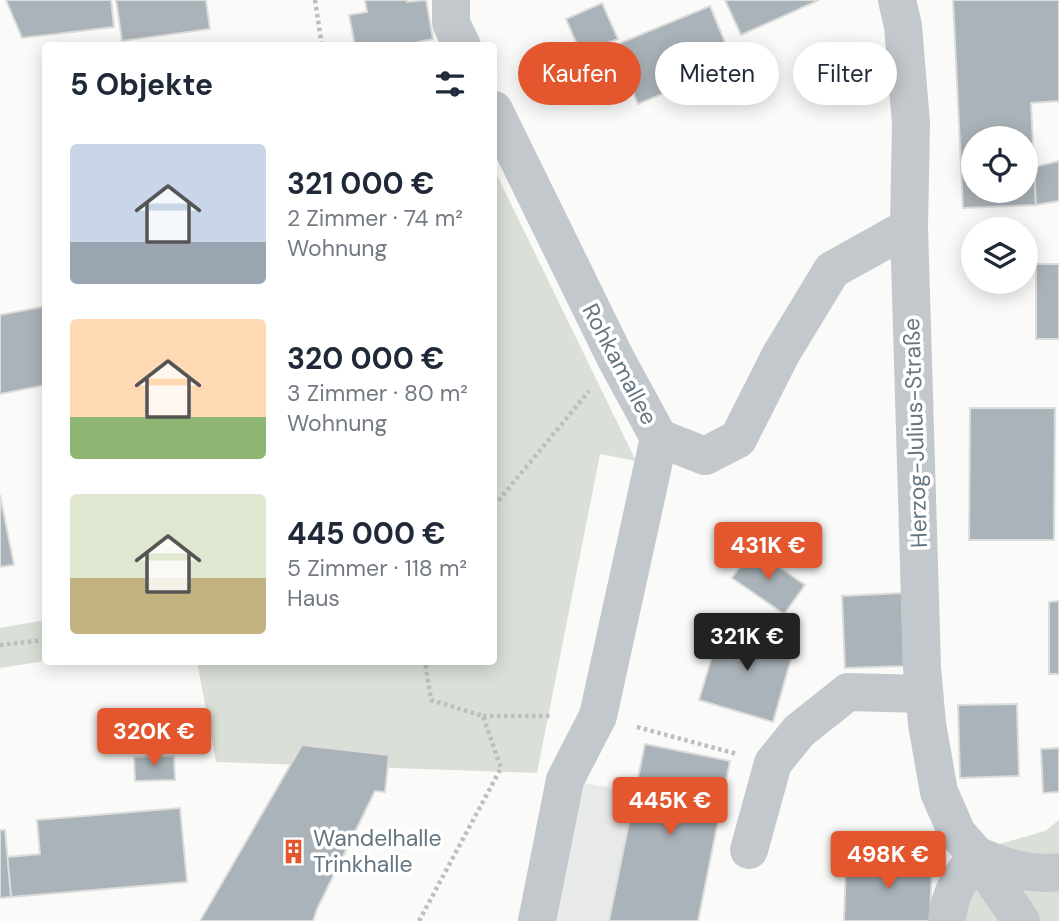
<!DOCTYPE html>
<html lang="de">
<head>
<meta charset="utf-8">
<style>
  :root { --surface:#fff; --page:#f6f6f7; --text:#1f2937; --muted:#747a83; --accent:#e4572e }
  body { margin:0; font-family:"DM Sans",sans-serif; background:var(--page); color:var(--text); height:100vh; display:flex; flex-direction:column; font-size:26px; white-space:nowrap }
  * { box-sizing:border-box; margin:0 }
  p { font-size:23px; color:var(--muted) }
  .icon { flex:none; width:38px; height:38px; fill:none; stroke:currentColor; stroke-width:2; stroke-linecap:round; stroke-linejoin:round }
  .map { position:relative; flex:1; overflow:hidden }
  .side { position:absolute; left:42px; top:42px; width:455px; height:623px; display:flex; flex-direction:column; background:var(--surface); border-radius:7px; box-shadow:0 4px 18px #0003 }
  .side>* { flex:none }
  .hud { position:absolute; left:518px; top:42px; width:436px; height:63px; display:flex; gap:14px }
  .tools { position:absolute; left:961px; top:126px; display:grid; gap:14px }
  .tools a { display:grid; place-items:center; width:77px; height:77px; border-radius:50%; background:var(--surface); box-shadow:0 4px 18px #0003; font-size:35px }
  .price { position:absolute; translate:-50% -60px; padding:0 16px; border-radius:7px; background:var(--accent); color:#fff; font-size:23px; line-height:46px; filter:drop-shadow(0 2px 4px #0008) }
  .price::after { content:''; position:absolute; left:50%; top:42px; width:21px; height:16px; margin-left:-10px; background:inherit; clip-path:polygon(0 0,100% 0,50% 100%) }
  .price.on { background:#222; color:#fff }
  ul { padding:0; list-style:none }
  li { display:flex; align-items:center; gap:21px; height:175px; padding:0 28px }
  li span { display:grid; place-items:center; flex:none; width:196px; height:140px; border-radius:7px; color:#555 }
  li>.icon { margin-inline-start:auto }
  span .icon { width:84px; height:84px; fill:#fffc; stroke-width:1 }
  li b { font-size:30px }
  h2 { display:flex; justify-content:space-between; align-items:center; height:84px; padding:0 28px; font-size:30px }
  .tag { padding:0 24px; border-radius:32px; background:var(--surface); box-shadow:0 4px 18px #0003; font-size:24px; line-height:63px }
  .tag.on { background:var(--accent); color:#fff }
  .map>svg:first-child { display:block }
  .built { fill:#e8e9e9 }
  .green { fill:#dadfd7 }
  .building { fill:#aab3b9; stroke:#dcdcda; stroke-width:2; fill-rule:evenodd }
  .lines { fill:none; stroke-linecap:round; stroke-linejoin:round }
  .path { stroke:#bbbfc2; stroke-width:4.5; stroke-dasharray:3.5 3.5; stroke-linecap:butt }
  .minor { stroke:#c3c8cc; stroke-width:38 }
  .labels { text-anchor:middle; dominant-baseline:central; stroke-width:7; stroke-linejoin:round; paint-order:stroke }
  .street-label { font-size:23px; fill:#657683; stroke:#fff }
  .poi-label { font-size:23px; fill:#657683; stroke:#fff; text-anchor:start }
</style>
</head>
<body>
<div class="map">
<svg width="1059" height="921" viewBox="0 0 1059 921">
  <rect width="100%" height="100%" fill="#fafaf8"/>
  <path class="built" d="M 645,744 L 730,761 L 698,921 L 537,921 L 565,780 L 635,792 Z"/>
  <g class="green">
    <path d="M 494,169 L 636,461 L 600,454 L 537,773 L 216,762 L 197,662 L 494,662 Z"/>
    <path d="M 45,620 L 45,661 L 0,668 L 0,628 Z"/>
    <path d="M 1059,820 L 1059,921 L 946,921 L 999,844 L 1045,831 Z"/>
  </g>
  <g class="building">
    <path d="M 6,0 L 111,0 L 114,27 L 22,38 Z"/>
    <path d="M 116,0 L 206,0 L 210,29 L 122,41 Z"/>
    <path d="M 365,0 L 407,0 L 407,2 L 426,0 L 433,39 L 400,46 L 355,46 L 349,15 L 367,12 Z"/>
    <path d="M 725,0 L 819,0 L 741,35 Z"/>
    <path d="M 953,0 L 1059,0 L 1059,101 L 1031,103 L 1036,205 L 963,208 ZM 973,138 L 1026,138 L 1026,191 L 973,191 Z"/>
    <path d="M 602,3 L 618,39 L 581,54 L 566,19 Z"/>
    <path d="M 710,6 L 734,64 L 638,104 L 613,46 Z"/>
    <path d="M 1059,161 L 1059,201 L 1036,205 L 1034,167 Z"/>
    <rect x="1036" y="264" width="23" height="75"/>
    <path d="M 46,306 L 46,385 L 0,394 L 0,315 Z"/>
    <path d="M 970,408 L 1055,408 L 1054,540 L 969,540 Z"/>
    <path d="M 0,495 L 14,565 L 0,567 Z"/>
    <path d="M 753,549 L 805,585 L 784,614 L 732,578 Z"/>
    <path d="M 902,593 L 904,666 L 845,668 L 842,596 Z"/>
    <path d="M 1059,601 L 1059,674 L 1049,674 L 1049,602 Z"/>
    <path d="M 722,623 L 795,645 L 773,722 L 699,700 Z"/>
    <path d="M 1017,704 L 1019,776 L 960,778 L 958,705 Z"/>
    <path d="M 645,744 L 730,761 L 698,921 L 609,921 Z"/>
    <path d="M 302,745 L 389,755 L 385,792 L 375,791 L 317,909 L 313,921 L 200,921 Z"/>
    <path d="M 1059,748 L 1059,792 L 1043,793 L 1041,749 Z"/>
    <path d="M 174,756 L 175,780 L 135,781 L 134,757 Z"/>
    <path d="M 180,808 L 187,882 L 11,897 L 7,857 L 40,854 L 37,820 Z"/>
    <path d="M 0,830 L 5,830 L 11,897 L 0,898 Z"/>
    <path d="M 846,861 L 932,863 L 930,921 L 844,921 Z"/>
  </g>
  <g class="lines">
    <g class="path">
      <path d="M 315,0 L 322,46"/>
      <path d="M 494,506 L 589,391"/>
      <path d="M 0,645 L 46,640"/>
      <path d="M 483,716 L 552,716"/>
      <path d="M 637,727 L 737,754"/>
      <path d="M 419,921 L 501,768 L 483,716 L 431,700 L 425,662"/>
    </g>
    <g class="minor">
      <path d="M 451,0 L 451,23 L 462,46"/>
      <path d="M 897,0 L 903,26 L 911,123 L 909,227 L 922,667 L 927,724 L 939,792 L 957,833 L 976,855 L 1021,921"/>
      <path d="M 494,110 L 616,359 L 659,438 L 705,456 L 738,439 L 781,354 L 832,270 L 909,227"/>
      <path d="M 749,850 L 773,763 L 799,731 L 848,692 L 924,694"/>
      <path d="M 976,855 C 1002,866 1030,876 1059,872"/>
      <path d="M 537,921 L 565,780 L 598,716 L 659,438"/>
      <path d="M 947,921 C 948,895 962,876 976,855"/>
    </g>
  </g>
  <defs>
    <symbol id="building-bare" viewBox="-9 -9 18 18"><path d="M-4-6H4V6H1V3H-1V6H-4ZM-2.5-4.3h1.7v1.8h-1.7ZM.8-4.3h1.7v1.8H.8ZM-2.5-1h1.7V.8h-1.7ZM.8-1h1.7V.8H.8Z" fill="#e4572e" stroke="#fff" stroke-width="2.5" paint-order="stroke"/></symbol>
  </defs>
  <g fill-rule="evenodd">
    <use href="#building-bare" x="276" y="834" width="35" height="35"/>
  </g>
  <g class="labels">
    <g class="street-label">
      <text transform="translate(620 364) rotate(62)">Rohkamallee</text>
      <text transform="translate(915 433) rotate(-92)">Herzog-Julius-Straße</text>
    </g>
    <g class="poi-label">
      <text x="313" y="838">Wandelhalle<tspan x="313" dy="26">Trinkhalle</tspan></text>
    </g>
  </g>
</svg>
<div class="tools">
<a><svg class="icon" aria-label="locate" viewBox="0 0 24 24"><circle cx="12" cy="12" r="6"/><path d="M12 2v4M12 18v4M2 12h4M18 12h4"/></svg></a>
<a><svg class="icon" aria-label="layers" viewBox="0 0 24 24"><path d="M12 4l9 5-9 5-9-5zM3 14l9 5 9-5"/></svg></a>
</div>
<b class="price" style="left:768px;top:582px">431K €</b>
<b class="price on" style="left:747px;top:673px">321K €</b>
<b class="price" style="left:154px;top:768px">320K €</b>
<b class="price" style="left:670px;top:837px">445K €</b>
<b class="price" style="left:888px;top:891px">498K €</b>
<div class="hud">
<a class="tag on">Kaufen</a>
<a class="tag">Mieten</a>
<a class="tag">Filter</a>
</div>
<section class="side">
<h2>5 Objekte<svg class="icon" aria-label="filters" viewBox="0 0 24 24"><path d="M4 7h16M4 17h16"/><circle cx="9" cy="7" r="2"/><circle cx="15" cy="17" r="2"/></svg></h2>
<ul>
<li><span style="background:linear-gradient(#c9d6e8 70%,#9aa5b1 0)"><svg class="icon" aria-label="home" viewBox="0 0 24 24"><path d="M3 11l9-7 9 7M6 9v11h12V9"/></svg></span><div><b>321 000 €</b><p>2 Zimmer · 74 m²</p><p>Wohnung</p></div></li>
<li><span style="background:linear-gradient(#ffd9b3 70%,#8fb573 0)"><svg class="icon" aria-label="home" viewBox="0 0 24 24"><path d="M3 11l9-7 9 7M6 9v11h12V9"/></svg></span><div><b>320 000 €</b><p>3 Zimmer · 80 m²</p><p>Wohnung</p></div></li>
<li><span style="background:linear-gradient(#dfe7d0 60%,#c2b280 0)"><svg class="icon" aria-label="home" viewBox="0 0 24 24"><path d="M3 11l9-7 9 7M6 9v11h12V9"/></svg></span><div><b>445 000 €</b><p>5 Zimmer · 118 m²</p><p>Haus</p></div></li>
</ul>
</section>
</div>
</body>
</html>
